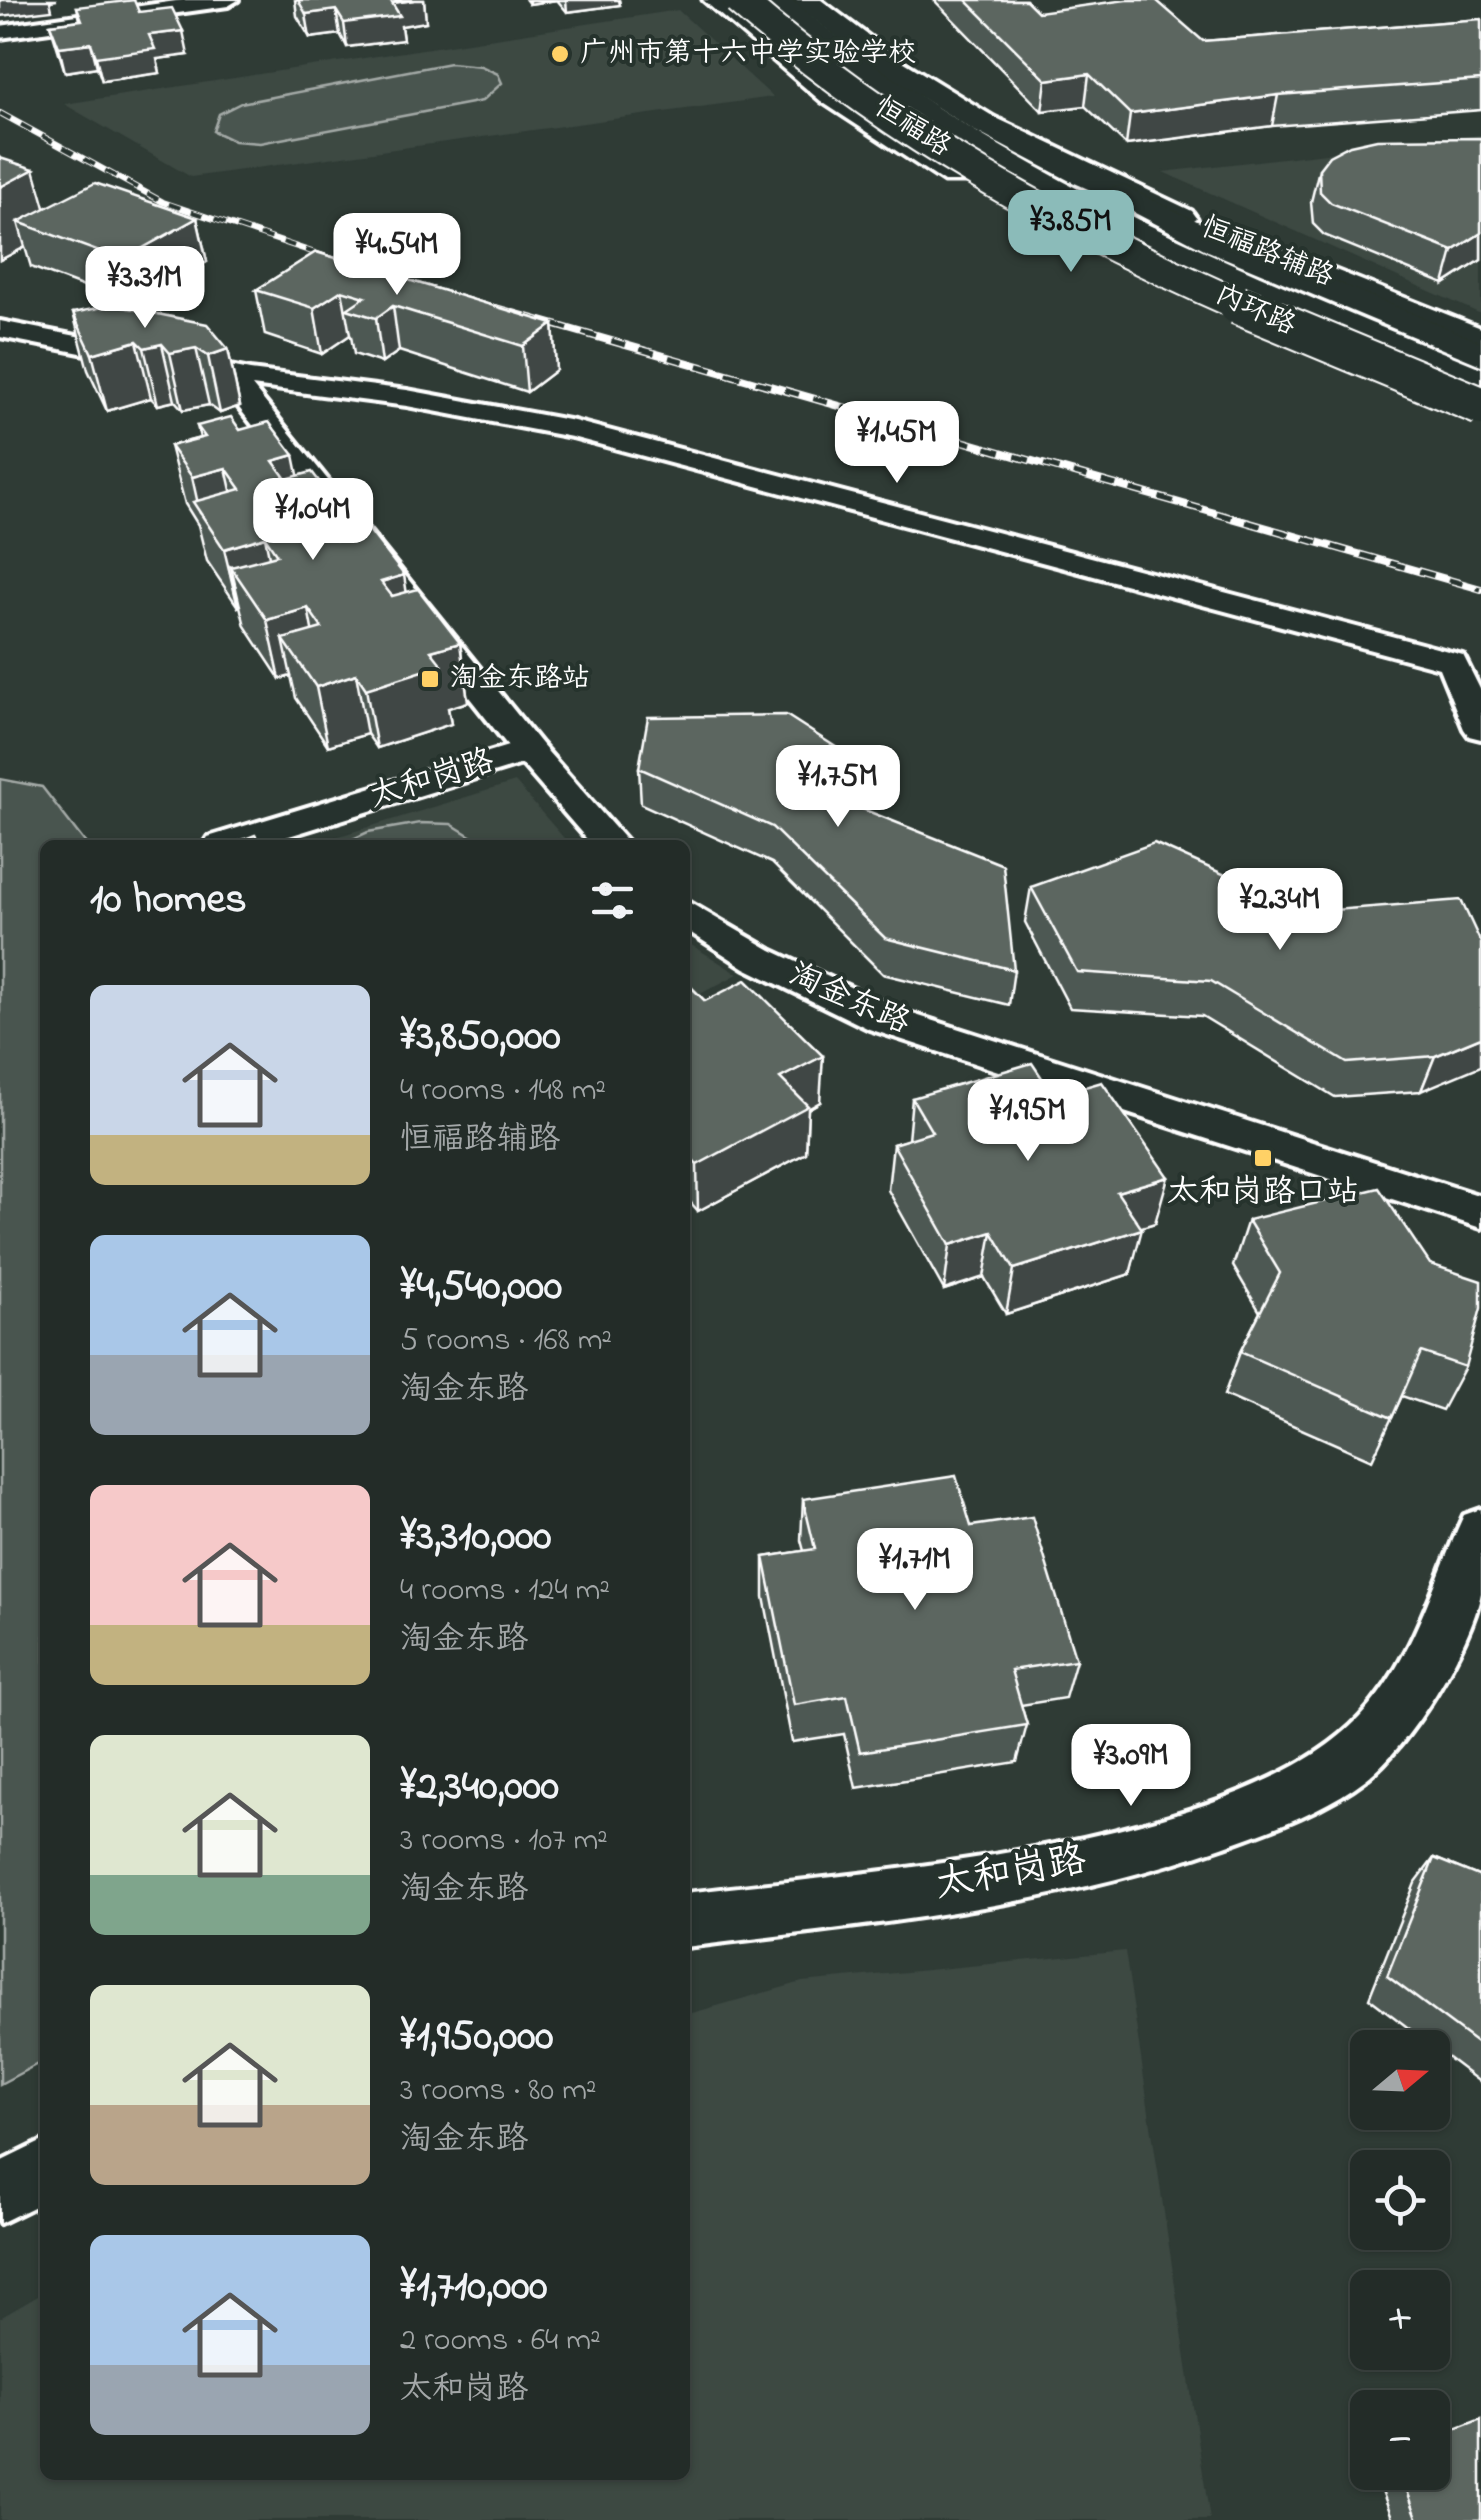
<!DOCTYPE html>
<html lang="en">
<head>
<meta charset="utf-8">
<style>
  :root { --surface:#232c28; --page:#2f3834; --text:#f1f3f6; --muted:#a3a7a8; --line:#404845; --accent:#8bbbb9 }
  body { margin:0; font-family:"Indie Flower","LXGW WenKai TC",sans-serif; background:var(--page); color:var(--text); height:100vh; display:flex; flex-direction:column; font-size:38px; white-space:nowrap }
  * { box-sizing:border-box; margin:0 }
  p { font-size:32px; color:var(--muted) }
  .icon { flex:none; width:55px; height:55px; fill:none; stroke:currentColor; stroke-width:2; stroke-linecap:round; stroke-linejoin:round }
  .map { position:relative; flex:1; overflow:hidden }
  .side { position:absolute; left:40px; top:840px; width:650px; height:1640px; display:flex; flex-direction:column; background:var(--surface); border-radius:15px; box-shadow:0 2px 8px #0004,0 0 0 2px var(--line) }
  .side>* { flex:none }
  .needle { width:65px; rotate:71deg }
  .fabs { position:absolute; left:1350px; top:2030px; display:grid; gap:20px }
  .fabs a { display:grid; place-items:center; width:100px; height:100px; border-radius:15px; background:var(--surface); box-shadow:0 2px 8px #0004,0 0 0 2px var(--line); font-size:50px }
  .price { position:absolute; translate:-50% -85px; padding:0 22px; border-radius:20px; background:#fff; color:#222; font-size:32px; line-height:65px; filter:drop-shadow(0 2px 5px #0008) }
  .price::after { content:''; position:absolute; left:50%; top:60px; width:30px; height:22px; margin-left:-15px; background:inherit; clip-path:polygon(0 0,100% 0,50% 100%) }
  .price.active { background:var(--accent); color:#111 }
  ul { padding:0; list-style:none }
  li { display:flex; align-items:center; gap:30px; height:250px; padding:0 50px }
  li span { display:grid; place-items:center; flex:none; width:280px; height:200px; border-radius:15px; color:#555 }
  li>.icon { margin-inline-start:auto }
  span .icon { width:120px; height:120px; fill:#fffc; stroke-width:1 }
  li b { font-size:42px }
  h2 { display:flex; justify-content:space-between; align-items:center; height:120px; padding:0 50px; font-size:42px }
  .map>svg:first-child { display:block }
  .built { fill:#3c4842 }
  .green { fill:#4a544f; stroke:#a4aaa7; stroke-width:2.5 }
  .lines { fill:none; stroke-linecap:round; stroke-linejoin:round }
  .minor-casing { stroke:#fff; stroke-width:8 }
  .secondary-casing { stroke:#fff; stroke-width:7 }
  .primary-casing { stroke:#fff; stroke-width:7 }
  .trunk-casing { stroke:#fff; stroke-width:7 }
  .minor { fill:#26332d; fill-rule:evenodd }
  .secondary { fill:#26332d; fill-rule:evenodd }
  .primary { fill:#26332d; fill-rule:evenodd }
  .trunk { fill:#26332d; fill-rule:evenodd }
  .rail-far1-casing { stroke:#fff; stroke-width:6 }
  .rail-casing { stroke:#fff; stroke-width:8 }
  .rail-far1 { stroke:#26332d; stroke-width:4; stroke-dasharray:12; stroke-linecap:butt }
  .rail { stroke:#26332d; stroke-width:5; stroke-dasharray:15; stroke-linecap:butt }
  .trunk-bridge-far1-casing { stroke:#fff; stroke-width:34; stroke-linecap:butt }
  .trunk-bridge-casing { stroke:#fff; stroke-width:42; stroke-linecap:butt }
  .trunk-bridge-far1 { stroke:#26332d; stroke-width:30 }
  .trunk-bridge { stroke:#26332d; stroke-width:38 }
  .wall { fill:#4e5853; stroke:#fff; stroke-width:2.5 }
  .shaded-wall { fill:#404744; stroke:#fff; stroke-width:2.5 }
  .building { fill:#5b6661; stroke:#fff; stroke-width:2.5 }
  .poi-dot { fill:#ffd166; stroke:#26332d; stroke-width:4 }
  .labels { text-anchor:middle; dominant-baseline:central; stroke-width:8; stroke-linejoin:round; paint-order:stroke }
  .far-poi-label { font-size:28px; fill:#fff; stroke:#26332d; text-anchor:start }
  .far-street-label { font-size:28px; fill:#fff; stroke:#26332d }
  .street-label { font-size:32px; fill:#fff; stroke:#26332d }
  .poi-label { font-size:32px; fill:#fff; stroke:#26332d }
  .near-street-label { font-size:38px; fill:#fff; stroke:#26332d }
</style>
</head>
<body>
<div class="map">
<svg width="1481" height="2520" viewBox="0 0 1481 2520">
  <rect width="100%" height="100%" fill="#2f3b35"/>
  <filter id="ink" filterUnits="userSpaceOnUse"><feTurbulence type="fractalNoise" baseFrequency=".01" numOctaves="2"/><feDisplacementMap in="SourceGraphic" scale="20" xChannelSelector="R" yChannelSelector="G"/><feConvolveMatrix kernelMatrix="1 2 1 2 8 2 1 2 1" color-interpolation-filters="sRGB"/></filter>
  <g filter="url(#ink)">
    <g class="built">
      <path d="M 678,10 L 773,97 L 191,177 L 64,104 Z"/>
      <path d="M 1481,135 L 1481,314 L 1163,172 Z"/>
      <path d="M 515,782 L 570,845 L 310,845 Z"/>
      <path d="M 685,941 L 738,974 L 685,1002 Z"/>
      <path d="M 1125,1951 L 1210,2520 L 0,2520 L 0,2318 L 45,2292 L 45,2475 L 685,2475 L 685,2015 L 802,1982 Z"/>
    </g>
    <g class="green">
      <path d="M 450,63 L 481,66 L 498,74 L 502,83 L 482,101 L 260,143 L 234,141 L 213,131 L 219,114 L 241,103 Z"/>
      <path d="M 0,779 L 42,787 L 87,845 L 45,845 L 45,2060 L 0,2084 Z"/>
      <path d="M 420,823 L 451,824 L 485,845 L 340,845 L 368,832 Z"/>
    </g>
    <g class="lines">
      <defs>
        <g id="minor">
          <path d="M 183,0 L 238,0 L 228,6 L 0,38 L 0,26 Z"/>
          <path d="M 0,321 L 250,370 L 407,390 L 574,421 L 1463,655 L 1481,691 L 1481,739 L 1469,736 L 1464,729 L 1439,668 L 572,437 L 407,406 L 252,386 L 541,744 L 630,845 L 592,845 L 522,764 L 260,845 L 203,845 L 208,837 L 508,746 L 217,380 L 0,337 Z"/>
          <path d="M 685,900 L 771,950 L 897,1009 L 1481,1196 L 1481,1228 L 869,1029 L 745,968 L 685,929 Z"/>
          <path d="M 1481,1509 C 1481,1536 1481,1567 1481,1593 C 1470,1647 1410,1746 1366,1779 C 1324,1811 1272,1829 1222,1847 C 1049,1908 866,1925 685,1947 L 685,1893 C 860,1873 1238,1847 1360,1717 C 1414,1660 1432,1584 1464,1515 Z"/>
          <path d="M 45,2140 L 45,2201 L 0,2223 L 0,2162 Z"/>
        </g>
        <g id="secondary">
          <path d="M 703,0 L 733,0 L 842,90 L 970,175 L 966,182 L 944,182 L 822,102 Z"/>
          <path d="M 790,0 L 821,0 L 901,60 L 994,117 L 1192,211 L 1197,218 L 1181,228 L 1170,225 L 1070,181 L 973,130 L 881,72 Z"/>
          <path d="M 1275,246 L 1481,328 L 1481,350 L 1263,263 L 1259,256 L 1263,249 Z"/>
        </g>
        <path id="primary" d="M 762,0 L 792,0 C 997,173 1235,268 1481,368 L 1481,392 L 1192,271 L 1008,179 L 921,127 L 840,69 Z"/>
        <path id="trunk" d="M 1123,185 L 1230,237 L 1481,342 L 1481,365 L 1208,251 L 1112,201 L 1107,194 L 1112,187 Z"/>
      </defs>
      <use href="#minor" class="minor-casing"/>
      <use href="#secondary" class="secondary-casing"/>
      <use href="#primary" class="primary-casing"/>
      <use href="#trunk" class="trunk-casing"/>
      <use href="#minor" class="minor"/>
      <use href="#secondary" class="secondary"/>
      <use href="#primary" class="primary"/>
      <use href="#trunk" class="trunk"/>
      <defs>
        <path id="rail-far1" d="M 0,113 L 163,202 L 342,262"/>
        <path id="rail" d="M 496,308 L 1481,589"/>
      </defs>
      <use href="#rail-far1" class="rail-far1-casing"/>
      <use href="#rail" class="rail-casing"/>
      <use href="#rail-far1" class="rail-far1"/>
      <use href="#rail" class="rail"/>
      <defs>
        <path id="trunk-bridge-far1" d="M 738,0 C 894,136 1055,224 1244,307"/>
        <path id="trunk-bridge" d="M 1238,305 L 1481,406"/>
      </defs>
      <use href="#trunk-bridge-far1" class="trunk-bridge-far1-casing"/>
      <use href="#trunk-bridge" class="trunk-bridge-casing"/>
      <use href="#trunk-bridge-far1" class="trunk-bridge-far1"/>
      <use href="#trunk-bridge" class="trunk-bridge"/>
    </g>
    <g class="wall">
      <path d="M 295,0 L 424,0 L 426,22 L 401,26 L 403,40 L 347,47 L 340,34 L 310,38 L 297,16 Z"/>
      <path d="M 526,0 L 619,0 L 620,5 L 567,12 L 557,0 L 529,4 Z"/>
      <path d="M 934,0 L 1026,0 L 1038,12 L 1203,41 L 1481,19 L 1481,110 L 1272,126 L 1126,145 L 1085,106 L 1042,111 Z"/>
      <path d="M 77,7 L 139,12 L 188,55 L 157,59 L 160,73 L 102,81 L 97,67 L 65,72 L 50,24 L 80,20 Z"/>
      <path d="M 1481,138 L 1481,260 L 1444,284 L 1324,235 L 1313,224 L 1311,202 L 1319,169 Z"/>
      <path d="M 0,158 L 45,208 L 197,218 L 207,262 L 132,305 L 31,267 L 25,247 L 0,260 Z"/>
      <path d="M 316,252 L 553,324 L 556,370 L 527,392 L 399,351 L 382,363 L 354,354 L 351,336 L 350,335 L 322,354 L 265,335 L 256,290 Z"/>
      <path d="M 73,313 L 228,349 L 240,406 L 220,413 L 209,405 L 183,410 L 175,401 L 158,405 L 151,398 L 107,411 L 88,370 Z"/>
      <path d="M 197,426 L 240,430 L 298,476 L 345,515 L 349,536 L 460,643 L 468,702 L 448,708 L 451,724 L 377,748 L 367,734 L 328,746 L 296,698 L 291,676 L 280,679 L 245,626 L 240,606 L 238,607 L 207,561 L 198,525 L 185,504 L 170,446 L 200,438 Z"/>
      <path d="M 639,768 L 860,808 L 1014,970 L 1009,1005 L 883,974 L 772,863 L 641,804 Z"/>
      <path d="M 1031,887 L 1308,912 L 1481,943 L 1421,1091 L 1335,1097 L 1202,1016 L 1070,1008 L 1025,922 Z"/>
      <path d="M 685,981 L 705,1001 L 820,1102 L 808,1109 L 806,1153 L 698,1211 L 685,1196 Z"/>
      <path d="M 1054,1096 L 1155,1223 L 1141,1227 L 1130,1274 L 1006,1314 L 984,1277 L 944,1290 L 888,1190 L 893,1144 L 908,1140 L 912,1098 Z"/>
      <path d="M 1248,1220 L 1465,1367 L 1442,1410 L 1402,1396 L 1372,1460 L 1224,1395 L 1240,1352 L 1260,1312 L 1233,1266 Z"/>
      <path d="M 803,1499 L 971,1526 L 1076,1660 L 1065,1698 L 1021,1705 L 1027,1725 L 1017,1762 L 856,1788 L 844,1734 L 792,1742 L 764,1597 L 764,1557 L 804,1551 L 801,1540 Z"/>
      <path d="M 1434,1858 L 1481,1877 L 1481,2083 L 1369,1998 L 1415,1883 Z"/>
      <path d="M 1375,2472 L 1432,2472 L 1481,2520 L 1393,2520 Z"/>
    </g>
    <g class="shaded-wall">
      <path d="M 0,0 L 57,0 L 50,1 L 52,10 L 0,16 Z"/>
      <path d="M 414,0 L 424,0 L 426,22 L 401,26 L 403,40 L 347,47 L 344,23 L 392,3 Z"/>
      <path d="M 529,0 L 557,0 L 529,4 Z"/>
      <path d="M 566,0 L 619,0 L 620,5 L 567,12 Z"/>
      <path d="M 336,10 L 340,34 L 310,38 L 306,14 Z"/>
      <path d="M 183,31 L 188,55 L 157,59 L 160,73 L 102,81 L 96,57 L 149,35 Z"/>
      <path d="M 91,43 L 97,67 L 65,72 L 59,47 Z"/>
      <path d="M 1089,74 L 1085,106 L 1042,111 L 1046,80 Z"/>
      <path d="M 1278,95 L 1272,126 L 1126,145 L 1130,114 Z"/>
      <path d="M 34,169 L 52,232 L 18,222 L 25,247 L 0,260 L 0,187 Z"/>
      <path d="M 197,218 L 207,262 L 132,305 L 121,260 Z"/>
      <path d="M 1481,233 L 1481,260 L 1444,284 L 1453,251 Z"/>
      <path d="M 342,290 L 350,335 L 322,354 L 314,308 Z"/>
      <path d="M 393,306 L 399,351 L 382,363 L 376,318 Z"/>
      <path d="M 553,324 L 556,370 L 527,392 L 523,346 Z"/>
      <path d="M 137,341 L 151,398 L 107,411 L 92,354 Z"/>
      <path d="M 162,344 L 175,401 L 158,405 L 144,348 Z"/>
      <path d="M 196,348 L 209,405 L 183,410 L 170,353 Z"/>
      <path d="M 228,349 L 240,406 L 220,413 L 208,356 Z"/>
      <path d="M 294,455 L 306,513 L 273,461 Z"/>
      <path d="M 226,468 L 239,526 L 200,513 L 192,477 Z"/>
      <path d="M 345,515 L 355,574 L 323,522 Z"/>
      <path d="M 265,537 L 277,596 L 231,567 L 240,606 L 238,607 L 224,549 Z"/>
      <path d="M 404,575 L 413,634 L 381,582 Z"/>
      <path d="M 308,608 L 319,667 L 283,639 L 291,676 L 280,679 L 267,620 Z"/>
      <path d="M 460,643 L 468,702 L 448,708 L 451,724 L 377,748 L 366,689 L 431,651 Z"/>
      <path d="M 356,674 L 367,734 L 328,746 L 316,687 Z"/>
      <path d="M 1481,1037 L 1481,1066 L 1421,1091 L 1435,1056 Z"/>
      <path d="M 823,1056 L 820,1102 L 808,1109 L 806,1153 L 698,1211 L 697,1165 L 780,1078 Z"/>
      <path d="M 1168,1177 L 1155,1223 L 1106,1238 L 1117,1192 Z"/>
      <path d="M 1142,1229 L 1130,1274 L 1006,1314 L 1014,1269 Z"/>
      <path d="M 992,1232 L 984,1277 L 944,1290 L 950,1245 Z"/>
    </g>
    <g class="building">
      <path d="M 134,0 L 139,12 L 172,8 L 183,31 L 149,35 L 155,49 L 96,57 L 91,43 L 59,47 L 50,24 L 82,20 L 77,7 Z"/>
      <path d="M 298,0 L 414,0 L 392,3 L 400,16 L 344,23 L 336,10 L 306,14 Z"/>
      <path d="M 966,0 L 1026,0 L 1038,12 L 1126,0 L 1156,0 L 1203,41 L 1481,19 L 1481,80 L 1278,95 L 1130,114 L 1089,74 L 1046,80 Z"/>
      <path d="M 1481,138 L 1481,233 L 1453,251 L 1331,203 L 1320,192 L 1319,169 L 1329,156 L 1350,145 L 1377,139 Z"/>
      <path d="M 0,158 L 34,169 L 0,187 Z"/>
      <path d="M 95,183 L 197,218 L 121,260 L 18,222 Z"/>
      <path d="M 316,252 L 553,324 L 523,346 L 393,306 L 376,318 L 347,309 L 365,297 L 342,290 L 314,308 L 256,290 Z"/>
      <path d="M 113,305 L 207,324 L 228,349 L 208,356 L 196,348 L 170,353 L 162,344 L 144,348 L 137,341 L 92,354 L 73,313 Z"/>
      <path d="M 231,417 L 240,430 L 269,422 L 294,455 L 273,461 L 286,479 L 312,472 L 345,515 L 323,522 L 336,540 L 369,530 L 404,575 L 381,582 L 392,596 L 418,589 L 460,643 L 431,651 L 442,665 L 366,689 L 356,674 L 316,687 L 283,639 L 322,628 L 308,608 L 267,620 L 231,567 L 277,555 L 265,537 L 224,549 L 193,502 L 241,489 L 226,468 L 192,477 L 170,446 L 205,437 L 197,426 Z"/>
      <path d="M 786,715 L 842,751 L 860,808 L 1003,865 L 1014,970 L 885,938 L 772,827 L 639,768 L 648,717 Z"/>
      <path d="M 255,835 L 262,845 L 230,845 Z"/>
      <path d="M 1154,843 L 1308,912 L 1461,900 L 1481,943 L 1481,1037 L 1435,1056 L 1347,1063 L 1211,981 L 1077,972 L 1031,887 Z"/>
      <path d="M 746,980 L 823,1056 L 780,1078 L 808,1106 L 697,1165 L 685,1152 L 685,981 L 705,1001 Z"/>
      <path d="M 1032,1063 L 1054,1096 L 1102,1082 L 1168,1177 L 1117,1192 L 1142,1229 L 1014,1269 L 992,1232 L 950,1245 L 893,1144 L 932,1132 L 912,1098 Z"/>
      <path d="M 1379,1188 L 1430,1264 L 1481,1281 L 1481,1308 L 1465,1367 L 1421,1352 L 1392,1418 L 1240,1352 L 1280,1273 L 1248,1220 Z"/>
      <path d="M 956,1476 L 971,1526 L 1032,1517 L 1076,1660 L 1011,1670 L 1027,1725 L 860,1752 L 847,1696 L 794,1705 L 764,1557 L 815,1549 L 803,1499 Z"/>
      <path d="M 1434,1858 L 1481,1877 L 1481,2046 L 1387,1976 Z"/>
      <path d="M 1481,2419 L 1481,2520 L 1418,2520 L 1400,2472 L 1432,2472 L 1432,2438 Z"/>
    </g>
  </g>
  <g class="poi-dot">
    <circle cx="560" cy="54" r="10"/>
    <rect x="420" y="669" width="20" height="20" rx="5"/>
    <rect x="1253" y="1148" width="20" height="20" rx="5"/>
  </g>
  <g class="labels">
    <g class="far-poi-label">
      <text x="580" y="54">广州市第十六中学实验学校</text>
      <text x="450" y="679">淘金东路站</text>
    </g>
    <g class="far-street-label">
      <text transform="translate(912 128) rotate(33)">恒福路</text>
      <text transform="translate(1267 253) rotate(22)">恒福路辅路</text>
      <text transform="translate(1255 311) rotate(24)">内环路</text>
    </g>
    <g class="street-label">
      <text transform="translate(432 780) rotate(-17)">太和岗路</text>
      <text transform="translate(849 1000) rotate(24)">淘金东路</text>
    </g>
    <g class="poi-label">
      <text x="1263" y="1193">太和岗路口站</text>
    </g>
    <g class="near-street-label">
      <text transform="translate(1011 1874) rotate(-10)">太和岗路</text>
    </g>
  </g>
</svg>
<div class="fabs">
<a><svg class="needle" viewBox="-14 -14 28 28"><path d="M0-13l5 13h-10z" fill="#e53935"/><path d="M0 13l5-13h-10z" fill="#a3a7a8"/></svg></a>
<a><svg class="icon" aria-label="locate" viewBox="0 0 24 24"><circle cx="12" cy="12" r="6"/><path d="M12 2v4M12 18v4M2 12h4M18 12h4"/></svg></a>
<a>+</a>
<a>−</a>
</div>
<b class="price active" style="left:1071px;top:275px">¥3.85M</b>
<b class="price" style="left:397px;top:298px">¥4.54M</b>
<b class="price" style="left:145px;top:331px">¥3.31M</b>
<b class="price" style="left:897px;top:486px">¥1.45M</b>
<b class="price" style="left:313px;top:563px">¥1.04M</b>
<b class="price" style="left:838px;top:830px">¥1.75M</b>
<b class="price" style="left:1280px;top:953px">¥2.34M</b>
<b class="price" style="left:1028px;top:1164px">¥1.95M</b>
<b class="price" style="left:915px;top:1613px">¥1.71M</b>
<b class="price" style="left:1131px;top:1809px">¥3.09M</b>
<section class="side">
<h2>10 homes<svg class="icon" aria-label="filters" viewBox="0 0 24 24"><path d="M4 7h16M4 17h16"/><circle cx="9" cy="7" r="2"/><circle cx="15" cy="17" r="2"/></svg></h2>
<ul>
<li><span style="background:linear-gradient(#c9d6e8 75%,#c2b280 0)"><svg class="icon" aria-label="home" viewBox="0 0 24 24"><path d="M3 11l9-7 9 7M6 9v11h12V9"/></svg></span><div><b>¥3,850,000</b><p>4 rooms · 148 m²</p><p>恒福路辅路</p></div></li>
<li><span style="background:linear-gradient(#a9c7e8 60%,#9aa5b1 0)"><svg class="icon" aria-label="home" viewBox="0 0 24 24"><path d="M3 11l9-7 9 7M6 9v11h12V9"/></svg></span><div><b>¥4,540,000</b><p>5 rooms · 168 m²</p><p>淘金东路</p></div></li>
<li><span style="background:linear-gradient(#f6c9c9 70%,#c2b280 0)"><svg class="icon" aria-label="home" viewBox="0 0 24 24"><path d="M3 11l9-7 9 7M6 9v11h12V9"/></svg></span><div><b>¥3,310,000</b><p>4 rooms · 124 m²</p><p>淘金东路</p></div></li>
<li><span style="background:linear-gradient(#dfe7d0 70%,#7fa58c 0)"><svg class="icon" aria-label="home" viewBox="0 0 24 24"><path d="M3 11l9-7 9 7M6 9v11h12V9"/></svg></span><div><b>¥2,340,000</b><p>3 rooms · 107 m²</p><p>淘金东路</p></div></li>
<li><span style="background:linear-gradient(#dfe7d0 60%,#b9a48a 0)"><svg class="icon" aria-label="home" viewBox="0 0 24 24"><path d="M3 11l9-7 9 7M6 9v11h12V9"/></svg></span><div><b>¥1,950,000</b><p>3 rooms · 80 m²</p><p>淘金东路</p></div></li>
<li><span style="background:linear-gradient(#a9c7e8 65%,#9aa5b1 0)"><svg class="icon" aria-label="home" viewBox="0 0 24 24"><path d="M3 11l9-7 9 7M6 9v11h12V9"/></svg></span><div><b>¥1,710,000</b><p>2 rooms · 64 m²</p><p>太和岗路</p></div></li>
</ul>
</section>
</div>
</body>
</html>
